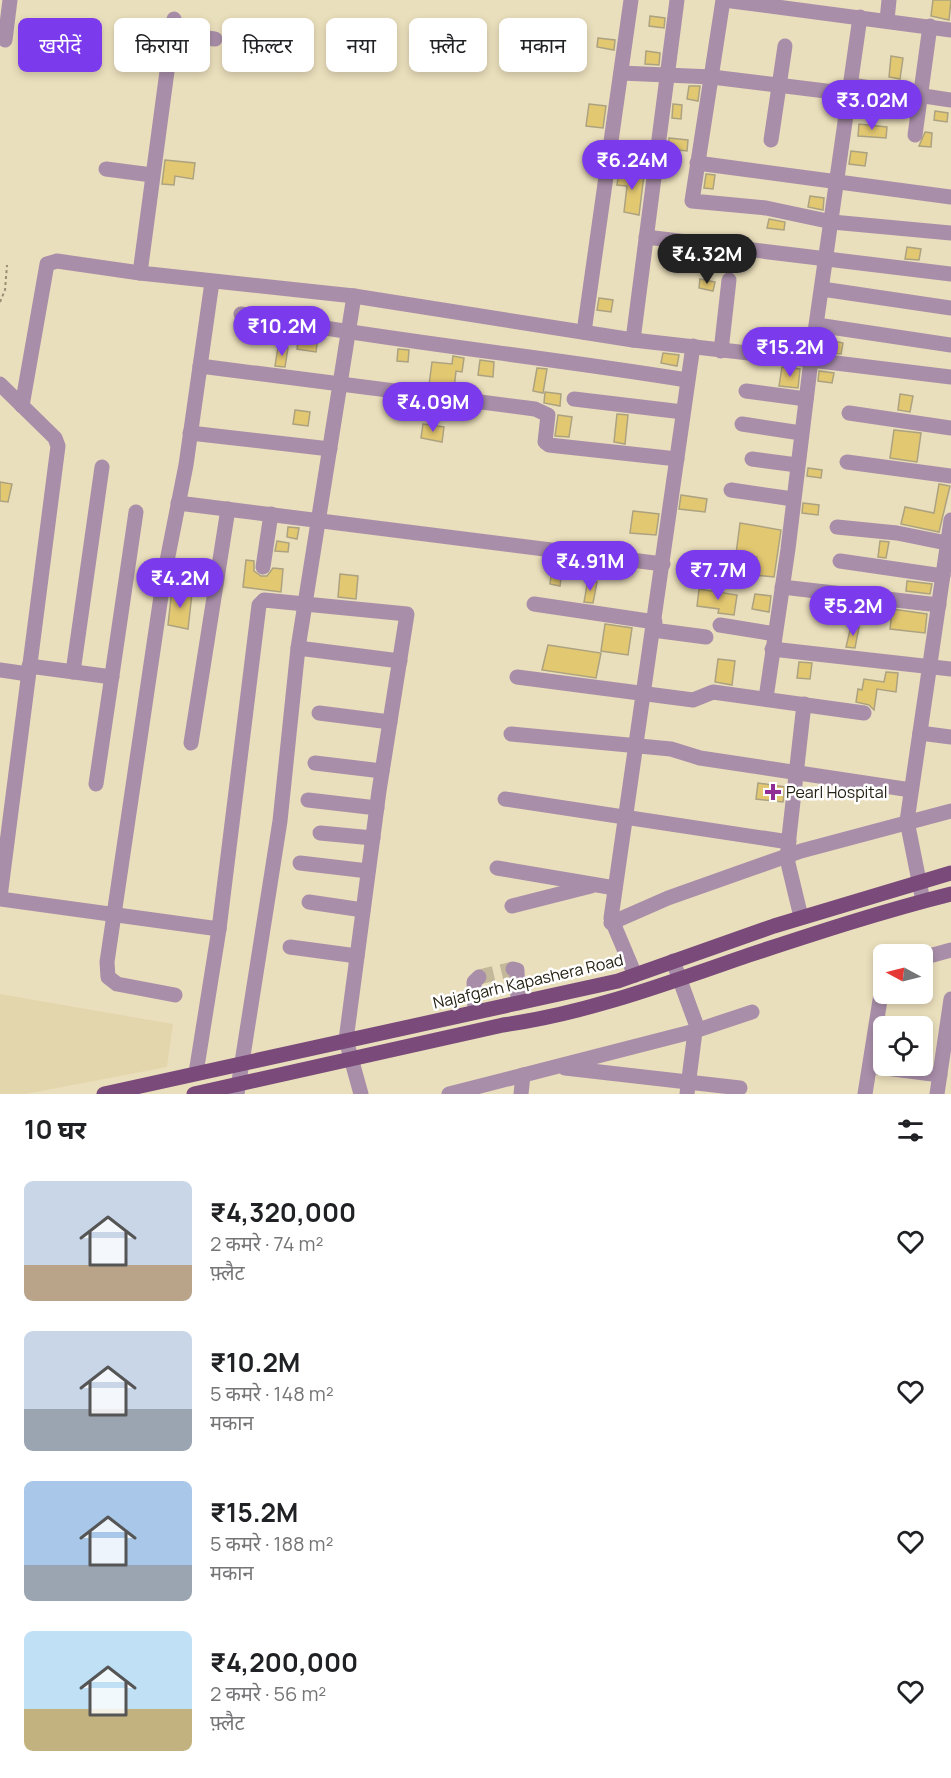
<!DOCTYPE html>
<html lang="hi">
<head>
<meta charset="utf-8">
<style>
  :root { --surface:#fff; --page:#f2f2f2; --text:#202124; --muted:#757577; --accent:#7c3aed }
  body { margin:0; font-family:Manrope,"Noto Sans Devanagari",sans-serif; background:var(--page); color:var(--text); height:100vh; display:flex; flex-direction:column; font-size:22px; white-space:nowrap }
  * { box-sizing:border-box; margin:0 }
  p { font-size:20px; color:var(--muted) }
  .icon { flex:none; width:33px; height:33px; fill:none; stroke:currentColor; stroke-width:2; stroke-linecap:round; stroke-linejoin:round }
  .map { position:relative; height:1094px; overflow:hidden }
  .side { display:flex; flex-direction:column; background:var(--surface); flex:1 }
  .side>* { flex:none }
  .top-card { position:absolute; left:18px; top:18px; width:600px; height:54px; display:flex; gap:12px }
  .needle { width:39px; rotate:277deg }
  .buttons { position:absolute; left:873px; top:944px; display:grid; gap:12px }
  .buttons a { display:grid; place-items:center; width:60px; height:60px; border-radius:9px; background:var(--surface); box-shadow:0 3px 9px #0003; font-size:30px }
  .price { position:absolute; translate:-50% -51px; padding:0 14px; border-radius:21px; background:var(--accent); color:#fff; font-size:20px; line-height:39px; filter:drop-shadow(0 2px 3px #0008) }
  .price::after { content:''; position:absolute; left:50%; top:36px; width:18px; height:14px; margin-left:-9px; background:inherit; clip-path:polygon(0 0,100% 0,50% 100%) }
  .price.active { background:#222; color:#fff }
  ul { padding:0; list-style:none }
  li { display:flex; align-items:center; gap:18px; height:150px; padding:0 24px }
  li span { display:grid; place-items:center; flex:none; width:168px; height:120px; border-radius:9px; color:#555 }
  li>.icon { margin-inline-start:auto }
  span .icon { width:72px; height:72px; fill:#fffc; stroke-width:1 }
  li b { font-size:26px }
  h2 { display:flex; justify-content:space-between; align-items:center; height:72px; padding:0 24px; font-size:26px }
  .chip { padding:0 21px; border-radius:9px; background:var(--surface); box-shadow:0 3px 9px #0003; font-size:21px; line-height:54px }
  .chip.active { background:var(--accent); color:#fff }
  .map>svg:first-child { display:block }
  .built { fill:#e4d6ac }
  .building { fill:#e3c872; stroke:#aca280; stroke-width:1.5 }
  .lines { fill:none; stroke-linecap:round; stroke-linejoin:round }
  .minor-tunnel { stroke:#c3b99a; stroke-width:15; stroke-dasharray:15 8; stroke-linecap:butt }
  .path { stroke:#989075; stroke-width:2; stroke-dasharray:3 3; stroke-linecap:butt }
  .minor { stroke:#a98ea9; stroke-width:15 }
  .major { stroke:#794a7a; stroke-width:15 }
  .poi-dot { fill:#902e96; stroke:#fff; stroke-width:2 }
  .labels { text-anchor:middle; dominant-baseline:central; stroke-width:5; stroke-linejoin:round; paint-order:stroke }
  .poi-label { font-size:16px; fill:#252113; stroke:#fff; text-anchor:start }
  .street-label { font-size:16px; fill:#252113; stroke:#fff }
</style>
</head>
<body>
<div class="map">
<svg width="951" height="1094" viewBox="0 0 951 1094">
  <rect width="100%" height="100%" fill="#eadfbc"/>
  <path class="built" d="M 0,994 L 173,1024 L 167,1067 L 26,1094 L 0,1094 Z"/>
  <g class="building">
    <path d="M 933,0 L 951,0 L 949,20 L 931,16 Z"/>
    <path d="M 650,16 L 665,18 L 664,28 L 649,26 Z"/>
    <path d="M 598,38 L 615,40 L 614,50 L 597,47 Z"/>
    <path d="M 646,51 L 660,53 L 659,65 L 645,64 Z"/>
    <path d="M 891,56 L 903,58 L 900,79 L 889,77 Z"/>
    <path d="M 689,86 L 700,86 L 698,101 L 687,99 Z"/>
    <path d="M 589,104 L 606,106 L 603,128 L 586,126 Z"/>
    <path d="M 673,104 L 682,105 L 681,119 L 672,118 Z"/>
    <path d="M 935,111 L 948,113 L 947,122 L 934,120 Z"/>
    <path d="M 859,124 L 887,127 L 886,138 L 858,136 Z"/>
    <path d="M 925,132 L 932,133 L 931,147 L 919,146 Z"/>
    <path d="M 669,138 L 688,140 L 687,151 L 668,149 Z"/>
    <path d="M 851,151 L 867,153 L 865,166 L 849,164 Z"/>
    <path d="M 165,160 L 195,163 L 193,179 L 175,176 L 174,185 L 162,184 Z"/>
    <path d="M 619,171 L 644,175 L 639,215 L 624,212 L 627,186 L 617,185 Z"/>
    <path d="M 706,174 L 715,175 L 713,189 L 704,188 Z"/>
    <path d="M 810,196 L 824,198 L 823,210 L 808,207 Z"/>
    <path d="M 769,219 L 785,222 L 784,230 L 767,228 Z"/>
    <path d="M 907,247 L 921,249 L 919,260 L 905,259 Z"/>
    <path d="M 700,279 L 715,282 L 713,291 L 699,288 Z"/>
    <path d="M 599,298 L 613,300 L 611,312 L 597,310 Z"/>
    <path d="M 299,335 L 318,337 L 316,352 L 297,349 Z"/>
    <path d="M 824,339 L 843,343 L 841,354 L 822,352 Z"/>
    <path d="M 278,347 L 288,348 L 285,367 L 275,366 Z"/>
    <path d="M 398,349 L 409,350 L 408,362 L 397,361 Z"/>
    <path d="M 663,353 L 679,355 L 677,366 L 661,363 Z"/>
    <path d="M 453,356 L 464,358 L 462,372 L 456,371 L 454,389 L 429,385 L 432,362 L 452,364 Z"/>
    <path d="M 480,360 L 494,362 L 493,377 L 478,375 Z"/>
    <path d="M 782,367 L 800,369 L 798,388 L 779,386 Z"/>
    <path d="M 537,368 L 547,369 L 543,393 L 533,391 Z"/>
    <path d="M 819,371 L 834,373 L 832,383 L 818,381 Z"/>
    <path d="M 545,392 L 561,394 L 560,406 L 544,403 Z"/>
    <path d="M 900,394 L 913,396 L 910,412 L 898,410 Z"/>
    <path d="M 295,410 L 310,412 L 308,426 L 293,424 Z"/>
    <path d="M 617,414 L 628,415 L 625,444 L 614,442 Z"/>
    <path d="M 558,415 L 572,417 L 569,437 L 555,436 Z"/>
    <path d="M 423,424 L 444,427 L 442,442 L 421,438 Z"/>
    <path d="M 894,430 L 921,433 L 917,462 L 890,458 Z"/>
    <path d="M 808,468 L 822,470 L 821,478 L 807,476 Z"/>
    <path d="M 0,482 L 12,484 L 8,502 L 0,501 Z"/>
    <path d="M 939,484 L 950,486 L 939,532 L 901,524 L 905,507 L 934,513 Z"/>
    <path d="M 681,495 L 707,499 L 705,512 L 679,509 Z"/>
    <path d="M 803,503 L 819,505 L 818,515 L 802,513 Z"/>
    <path d="M 633,511 L 659,514 L 656,535 L 630,533 Z"/>
    <path d="M 740,523 L 781,530 L 774,577 L 755,575 L 757,557 L 736,554 Z"/>
    <path d="M 288,527 L 299,528 L 297,539 L 287,537 Z"/>
    <path d="M 277,541 L 289,543 L 288,552 L 275,551 Z"/>
    <path d="M 880,541 L 889,542 L 886,558 L 878,557 Z"/>
    <path d="M 701,551 L 715,553 L 712,573 L 697,571 Z"/>
    <path d="M 246,560 L 254,561 L 254,571 L 261,576 L 267,576 L 273,568 L 283,569 L 281,592 L 243,587 Z"/>
    <path d="M 553,560 L 563,561 L 560,586 L 550,584 Z"/>
    <path d="M 340,574 L 358,576 L 356,599 L 338,597 Z"/>
    <path d="M 588,580 L 597,582 L 593,603 L 584,602 Z"/>
    <path d="M 907,581 L 932,584 L 930,594 L 906,591 Z"/>
    <path d="M 172,589 L 192,593 L 188,629 L 168,625 Z"/>
    <path d="M 699,589 L 737,595 L 734,615 L 718,613 L 719,609 L 697,606 Z"/>
    <path d="M 755,594 L 771,596 L 769,612 L 752,609 Z"/>
    <path d="M 892,609 L 927,614 L 925,633 L 890,629 Z"/>
    <path d="M 605,624 L 632,628 L 628,655 L 601,651 Z"/>
    <path d="M 851,626 L 859,627 L 855,648 L 846,647 Z"/>
    <path d="M 548,645 L 601,653 L 596,678 L 542,670 Z"/>
    <path d="M 718,659 L 735,661 L 732,685 L 715,682 Z"/>
    <path d="M 799,662 L 812,663 L 810,679 L 797,678 Z"/>
    <path d="M 886,672 L 898,673 L 896,692 L 877,689 L 874,710 L 869,705 L 856,702 L 858,689 L 862,690 L 864,679 L 884,682 Z"/>
    <path d="M 758,783 L 785,787 L 783,802 L 756,799 Z"/>
  </g>
  <g class="lines">
    <path class="minor-tunnel" d="M 479,977 L 513,969"/>
    <path class="path" d="M 0,302 L 5,290 L 7,265"/>
    <g class="minor">
      <path d="M 723,0 L 692,201 L 766,208 L 832,222 L 951,233"/>
      <path d="M 724,0 L 951,30"/>
      <path d="M 174,19 L 140,273 L 354,296"/>
      <path d="M 887,20 L 889,0"/>
      <path d="M 172,34 L 215,39"/>
      <path d="M 5,40 L 10,0"/>
      <path d="M 621,73 L 712,77 L 850,94"/>
      <path d="M 851,85 L 951,100"/>
      <path d="M 915,135 L 930,26"/>
      <path d="M 771,140 L 785,46"/>
      <path d="M 697,163 L 951,197"/>
      <path d="M 106,169 L 152,175"/>
      <path d="M 646,237 L 951,274"/>
      <path d="M 822,289 L 951,308"/>
      <path d="M 241,314 C 389,341 539,356 687,380"/>
      <path d="M 817,325 L 951,345"/>
      <path d="M 584,332 L 631,0"/>
      <path d="M 633,340 L 677,0"/>
      <path d="M 721,351 L 729,280"/>
      <path d="M 200,366 L 535,409 L 548,415 L 545,442 L 549,445 L 677,459"/>
      <path d="M 0,384 L 55,438 L 58,446 L 0,897"/>
      <path d="M 746,391 L 806,399"/>
      <path d="M 574,399 L 683,412"/>
      <path d="M 22,406 L 47,264 L 57,261 L 140,273"/>
      <path d="M 849,413 L 951,428"/>
      <path d="M 742,424 L 801,433"/>
      <path d="M 190,433 L 330,449"/>
      <path d="M 752,459 L 797,465"/>
      <path d="M 847,462 L 951,476"/>
      <path d="M 731,490 L 793,499"/>
      <path d="M 178,503 L 663,564"/>
      <path d="M 837,527 L 897,533 L 951,544"/>
      <path d="M 840,561 L 943,576"/>
      <path d="M 263,567 L 271,514"/>
      <path d="M 782,587 L 939,605"/>
      <path d="M 534,604 L 655,622"/>
      <path d="M 720,625 L 775,634"/>
      <path d="M 653,630 L 706,637"/>
      <path d="M 298,648 L 400,661"/>
      <path d="M 772,649 L 951,669"/>
      <path d="M 29,666 L 112,677"/>
      <path d="M 0,670 L 28,674"/>
      <path d="M 73,672 L 102,467"/>
      <path d="M 517,677 L 693,700 L 713,692 L 864,713"/>
      <path d="M 766,698 L 788,549 L 811,360 L 951,377"/>
      <path d="M 319,713 L 390,722"/>
      <path d="M 920,733 L 951,737"/>
      <path d="M 511,734 L 671,749 L 700,758 L 911,790"/>
      <path d="M 191,743 L 228,509"/>
      <path d="M 315,763 L 382,771"/>
      <path d="M 96,784 L 136,512"/>
      <path d="M 505,799 L 789,842"/>
      <path d="M 308,800 L 377,808"/>
      <path d="M 320,833 L 373,838"/>
      <path d="M 300,863 L 368,871"/>
      <path d="M 497,868 L 615,888"/>
      <path d="M 0,899 L 219,929 L 259,605 L 264,600 L 407,614 L 379,791 L 346,1040 L 361,1094"/>
      <path d="M 923,901 L 907,821 L 951,520"/>
      <path d="M 309,902 L 363,910"/>
      <path d="M 512,906 L 591,886"/>
      <path d="M 801,917 L 788,863 L 788,846 L 804,704"/>
      <path d="M 611,923 L 668,898 L 801,851 L 951,811"/>
      <path d="M 290,947 L 357,956"/>
      <path d="M 922,958 L 951,950"/>
      <path d="M 673,961 L 696,1024 L 687,1094"/>
      <path d="M 513,969 L 517,970 L 518,1003"/>
      <path d="M 635,975 L 611,918 L 693,346"/>
      <path d="M 175,995 L 117,984 L 108,977 L 107,962 L 164,576 L 186,465 L 212,282"/>
      <path d="M 475,1012 L 474,982 L 479,977"/>
      <path d="M 870,1066 L 940,1075"/>
      <path d="M 565,1068 L 740,1088"/>
      <path d="M 196,1073 L 219,929"/>
      <path d="M 237,1094 L 280,821 L 298,648 L 354,296 L 633,340 L 811,360 L 860,17"/>
      <path d="M 449,1094 L 695,1031 L 752,1012"/>
      <path d="M 521,1094 L 523,1075"/>
      <path d="M 865,1094 L 884,975"/>
      <path d="M 937,1094 L 951,999"/>
    </g>
    <g class="major">
      <path d="M 104,1094 L 618,981 L 774,926 L 951,873"/>
      <path d="M 194,1094 L 503,1025 C 588,1013 668,983 749,955 C 816,933 883,911 951,894"/>
    </g>
  </g>
  <path class="poi-dot" d="M770 783h6v6h6v6h-6v6h-6v-6h-6v-6h6z"/>
  <g class="labels">
    <g class="poi-label">
      <text x="786" y="792">Pearl Hospital</text>
    </g>
    <g class="street-label">
      <text transform="translate(528 981) rotate(-13)">Najafgarh Kapashera Road</text>
    </g>
  </g>
</svg>
<div class="buttons">
<a><svg class="needle" viewBox="-14 -14 28 28"><path d="M0-13l5 13h-10z" fill="#e53935"/><path d="M0 13l5-13h-10z" fill="#757577"/></svg></a>
<a><svg class="icon" aria-label="locate" viewBox="0 0 24 24"><circle cx="12" cy="12" r="6"/><path d="M12 2v4M12 18v4M2 12h4M18 12h4"/></svg></a>
</div>
<b class="price" style="left:872px;top:131px">₹3.02M</b>
<b class="price" style="left:632px;top:191px">₹6.24M</b>
<b class="price active" style="left:707px;top:285px">₹4.32M</b>
<b class="price" style="left:282px;top:357px">₹10.2M</b>
<b class="price" style="left:790px;top:378px">₹15.2M</b>
<b class="price" style="left:433px;top:433px">₹4.09M</b>
<b class="price" style="left:590px;top:592px">₹4.91M</b>
<b class="price" style="left:718px;top:601px">₹7.7M</b>
<b class="price" style="left:180px;top:609px">₹4.2M</b>
<b class="price" style="left:853px;top:637px">₹5.2M</b>
<div class="top-card">
<a class="chip active">खरीदें</a>
<a class="chip">किराया</a>
<a class="chip">फ़िल्टर</a>
<a class="chip">नया</a>
<a class="chip">फ़्लैट</a>
<a class="chip">मकान</a>
</div>
</div>
<section class="side">
<h2>10 घर<svg class="icon" aria-label="filters" viewBox="0 0 24 24"><path d="M4 7h16M4 17h16"/><circle cx="9" cy="7" r="2"/><circle cx="15" cy="17" r="2"/></svg></h2>
<ul>
<li><span style="background:linear-gradient(#c9d6e8 70%,#b9a48a 0)"><svg class="icon" aria-label="home" viewBox="0 0 24 24"><path d="M3 11l9-7 9 7M6 9v11h12V9"/></svg></span><div><b>₹4,320,000</b><p>2 कमरे · 74 m²</p><p>फ़्लैट</p></div><svg class="icon" aria-label="heart" viewBox="0 0 24 24"><path d="M12 20l-8-8c-3-5 5-10 8-4 3-6 11-1 8 4z"/></svg></li>
<li><span style="background:linear-gradient(#c9d6e8 65%,#9aa5b1 0)"><svg class="icon" aria-label="home" viewBox="0 0 24 24"><path d="M3 11l9-7 9 7M6 9v11h12V9"/></svg></span><div><b>₹10.2M</b><p>5 कमरे · 148 m²</p><p>मकान</p></div><svg class="icon" aria-label="heart" viewBox="0 0 24 24"><path d="M12 20l-8-8c-3-5 5-10 8-4 3-6 11-1 8 4z"/></svg></li>
<li><span style="background:linear-gradient(#a9c7e8 70%,#9aa5b1 0)"><svg class="icon" aria-label="home" viewBox="0 0 24 24"><path d="M3 11l9-7 9 7M6 9v11h12V9"/></svg></span><div><b>₹15.2M</b><p>5 कमरे · 188 m²</p><p>मकान</p></div><svg class="icon" aria-label="heart" viewBox="0 0 24 24"><path d="M12 20l-8-8c-3-5 5-10 8-4 3-6 11-1 8 4z"/></svg></li>
<li><span style="background:linear-gradient(#bfe0f5 65%,#c2b280 0)"><svg class="icon" aria-label="home" viewBox="0 0 24 24"><path d="M3 11l9-7 9 7M6 9v11h12V9"/></svg></span><div><b>₹4,200,000</b><p>2 कमरे · 56 m²</p><p>फ़्लैट</p></div><svg class="icon" aria-label="heart" viewBox="0 0 24 24"><path d="M12 20l-8-8c-3-5 5-10 8-4 3-6 11-1 8 4z"/></svg></li>
</ul>
</section>
</body>
</html>
